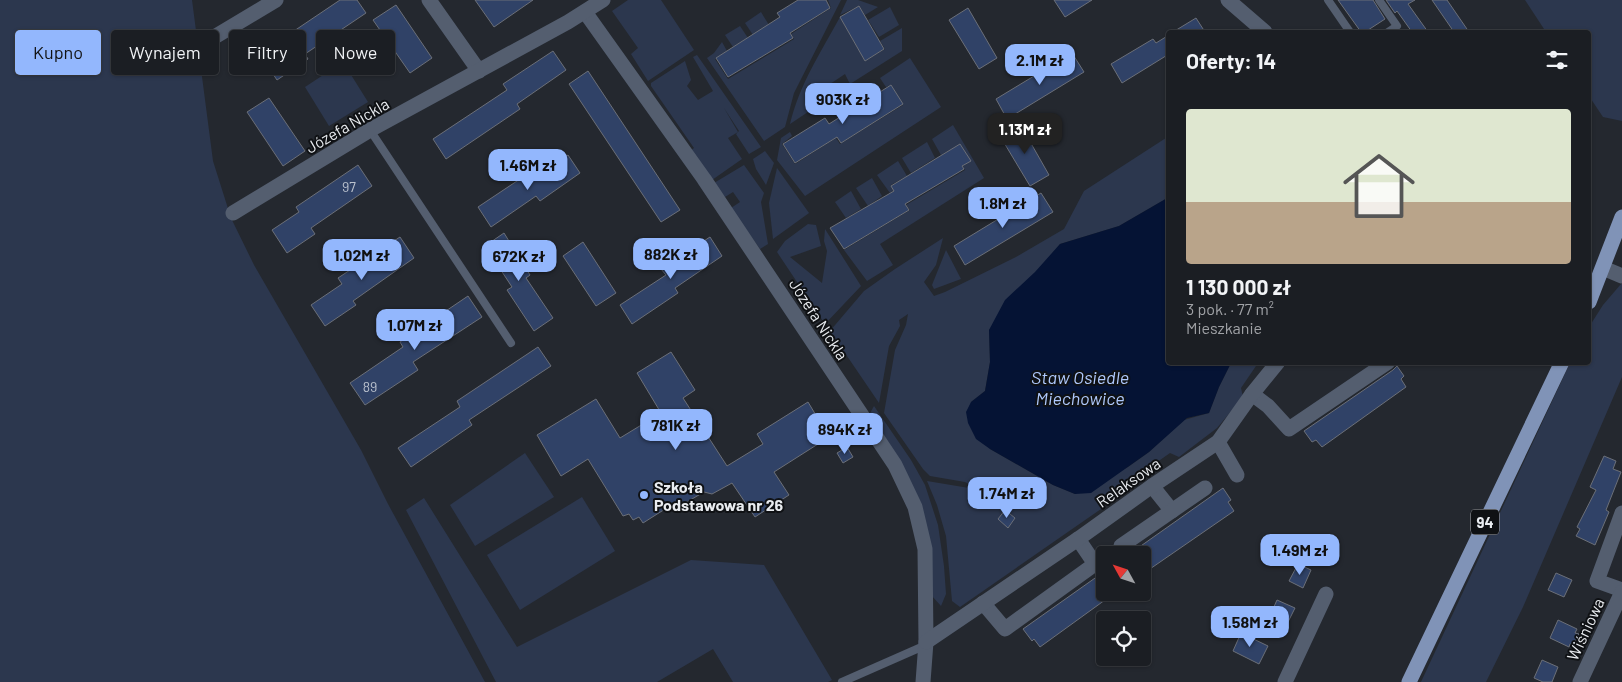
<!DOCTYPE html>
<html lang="pl">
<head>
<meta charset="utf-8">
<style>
  :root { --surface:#1b1e23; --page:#282b30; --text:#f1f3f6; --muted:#a0a2a6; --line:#393c41; --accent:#93b7fd }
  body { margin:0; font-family:Barlow,sans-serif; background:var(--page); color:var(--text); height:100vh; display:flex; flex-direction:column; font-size:19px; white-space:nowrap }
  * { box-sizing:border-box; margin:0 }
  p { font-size:16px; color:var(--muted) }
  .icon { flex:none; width:28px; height:28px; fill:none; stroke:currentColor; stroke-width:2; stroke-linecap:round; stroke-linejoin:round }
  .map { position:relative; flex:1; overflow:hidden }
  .details { position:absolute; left:1166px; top:30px; width:425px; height:335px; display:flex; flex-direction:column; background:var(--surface); border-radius:5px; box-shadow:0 1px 4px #0004,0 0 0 1px var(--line) }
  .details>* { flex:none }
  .guide { position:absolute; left:15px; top:30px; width:475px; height:45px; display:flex; gap:10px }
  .needle { width:32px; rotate:310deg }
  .buttons { position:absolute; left:1096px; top:546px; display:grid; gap:10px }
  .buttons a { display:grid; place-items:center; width:55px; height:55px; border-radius:5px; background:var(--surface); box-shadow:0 1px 4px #0004,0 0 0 1px var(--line); font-size:25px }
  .price { position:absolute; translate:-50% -42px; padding:0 11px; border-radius:10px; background:var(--accent); color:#111; font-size:16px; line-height:32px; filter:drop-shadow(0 1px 2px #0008) }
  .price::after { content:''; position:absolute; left:50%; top:30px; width:15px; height:11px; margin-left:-8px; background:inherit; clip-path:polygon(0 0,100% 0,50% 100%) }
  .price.active { background:#222; color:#fff }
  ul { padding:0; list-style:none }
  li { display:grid; align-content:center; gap:10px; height:265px; padding:0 20px }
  li span { display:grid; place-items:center; height:155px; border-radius:5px; color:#555 }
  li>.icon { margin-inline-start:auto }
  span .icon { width:90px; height:90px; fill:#fffc; stroke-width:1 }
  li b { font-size:21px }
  h2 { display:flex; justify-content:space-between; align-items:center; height:60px; padding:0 20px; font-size:21px }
  .chip { padding:0 18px; border-radius:5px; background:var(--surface); box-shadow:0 1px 4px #0004,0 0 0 1px var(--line); font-size:18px; line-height:45px }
  .chip.active { background:var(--accent); color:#111 }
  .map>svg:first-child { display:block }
  .green { fill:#2c374e }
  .water { fill:#051334 }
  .building { fill:#304267; stroke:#6b6f78 }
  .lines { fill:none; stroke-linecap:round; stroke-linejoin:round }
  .lane { stroke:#545e6f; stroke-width:8 }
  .street { stroke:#545e6f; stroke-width:15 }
  .primary { stroke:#8093b7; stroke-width:15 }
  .poi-dot { fill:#93b7fd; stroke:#0f1114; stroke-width:2 }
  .labels { text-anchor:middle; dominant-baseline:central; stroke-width:4; stroke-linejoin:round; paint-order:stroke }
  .number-label { font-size:14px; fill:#bbc2ce }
  .shield { fill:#0f1114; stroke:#a8aaae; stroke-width:1 }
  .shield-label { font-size:15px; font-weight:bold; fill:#e9ecf0 }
  .street-label { font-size:16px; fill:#e9ecf0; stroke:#0f1114 }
  .poi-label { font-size:16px; font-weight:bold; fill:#e9ecf0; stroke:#0f1114; text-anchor:start }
  .water-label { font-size:18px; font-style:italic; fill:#afc9fd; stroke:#0f1114 }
</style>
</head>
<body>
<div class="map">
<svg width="1622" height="682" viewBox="0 0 1622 682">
  <rect width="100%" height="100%" fill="#24282f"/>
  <g class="green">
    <path d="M 0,0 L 192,0 L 213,161 L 231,218 L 254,265 L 361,450 L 388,504 L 485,682 L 0,682 Z"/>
    <path d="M 628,0 L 661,0 L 694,50 L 648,81 L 631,54 L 638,48 L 612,11 Z"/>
    <path d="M 828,0 L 841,0 L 794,93 L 785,127 L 764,141 L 707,58 L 714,53 L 722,42 L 727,51 L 715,59 L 728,79 L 794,39 L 791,34 L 831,8 Z"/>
    <path d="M 847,0 L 858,0 L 878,7 L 865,15 L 859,6 L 840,15 Z"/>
    <path d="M 1525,0 L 1622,0 L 1622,121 L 1603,117 L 1589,96 L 1589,32 L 1546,32 Z"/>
    <path d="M 890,7 L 899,25 L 879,37 L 868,20 Z"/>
    <path d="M 761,12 L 769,25 L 753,35 L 745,23 Z"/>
    <path d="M 840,17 L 865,61 L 885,49 L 880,41 L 902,28 L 902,51 L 850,84 L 845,74 L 815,94 L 820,104 L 790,124 C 799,85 821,52 840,17 Z"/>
    <path d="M 740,26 L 748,38 L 733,47 L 725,35 Z"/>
    <path d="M 697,55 L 761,147 L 749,154 L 736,134 L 739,131 L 724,108 L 738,132 L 728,138 L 742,159 L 712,180 L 690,151 L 694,148 L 651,86 L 651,83 L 685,61 L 691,80 L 687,86 L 698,100 L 713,91 L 693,57 Z"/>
    <path d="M 910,58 L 941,107 L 805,196 L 777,160 L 781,138 L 790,132 L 792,136 L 782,144 L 795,164 L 836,138 L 840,144 L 903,105 L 891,85 L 886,87 L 880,78 Z"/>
    <path d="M 343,62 L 368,102 L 329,126 L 305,87 Z"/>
    <path d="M 953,125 L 984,178 L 880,244 L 893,265 L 867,281 L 844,250 L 910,210 L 906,205 L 965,170 L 952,149 L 941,155 L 932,139 Z"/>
    <path d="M 1169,136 L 1169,197 L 1119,226 L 1060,244 L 989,330 L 990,362 L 985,391 L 971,402 L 990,449 L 1053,485 L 1075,494 L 1128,467 L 1149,452 L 1184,420 L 1209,413 L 1219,387 L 1231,363 L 1258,363 L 1241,388 L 1243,397 L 1217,428 L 1179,457 L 1170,453 L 1099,503 L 1101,509 L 960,607 L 952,601 L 946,536 L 937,505 L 927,481 L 981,490 L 965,482 L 930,476 L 923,469 L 884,413 L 895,350 L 906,325 L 908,314 L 899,320 L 900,326 L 889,346 L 879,403 L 830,331 L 864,291 L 895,269 L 943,238 L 936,265 L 924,282 L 934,296 L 945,292 L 1016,257 L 1064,229 L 1084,191 Z"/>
    <path d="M 927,142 L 935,158 L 911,173 L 902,158 Z"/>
    <path d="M 765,151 L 774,163 L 766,185 L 756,169 L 753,159 Z"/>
    <path d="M 898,161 L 907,176 L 891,185 L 894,190 L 890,193 L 877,175 Z"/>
    <path d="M 744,165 L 764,193 L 761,202 L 768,244 L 760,249 L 731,208 L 740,202 L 733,192 L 725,197 L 714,183 Z"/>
    <path d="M 777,168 L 809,213 L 773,239 L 769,203 Z"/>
    <path d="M 872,178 L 882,196 L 868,206 L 856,188 Z"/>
    <path d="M 851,191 L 861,209 L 846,218 L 835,202 Z"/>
    <path d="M 808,224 L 816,225 L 821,246 L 790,257 L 822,283 L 827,251 L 824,241 L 825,229 L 861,286 L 825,324 L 777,252 L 785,241 Z"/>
    <path d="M 946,250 L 961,279 L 934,289 L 932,285 Z"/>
    <path d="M 1621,284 L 1622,284 L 1622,377 L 1523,607 L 1486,682 L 1421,682 L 1570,363 L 1589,362 L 1589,327 L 1603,305 Z"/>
    <path d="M 874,406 L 911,460 L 925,485 L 938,525 L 944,566 L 946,594 L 941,606 L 932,596 L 930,555 L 869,415 Z"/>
    <path d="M 525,453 L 554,497 L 475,546 L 450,505 Z"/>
    <path d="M 582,497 L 615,551 L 520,610 L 487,555 Z"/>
    <path d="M 424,498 L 517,647 L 691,560 L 764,565 L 832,680 L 828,682 L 733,682 L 713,649 L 657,682 L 496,682 L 406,510 Z"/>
  </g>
  <path class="water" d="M 1169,197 L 1169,362 L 1231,363 L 1219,387 L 1209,413 L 1187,418 L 1149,452 L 1091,493 L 1075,494 L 1053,485 L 990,449 L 976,439 L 968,423 L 966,412 L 971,402 L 985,391 L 990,362 L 989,330 L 1005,300 L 1035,272 L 1060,244 L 1119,226 Z"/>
  <g class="building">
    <path d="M 340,0 L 357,0 L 366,13 L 305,54 L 308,59 L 277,80 L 263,59 L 294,38 L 291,33 Z"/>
    <path d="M 475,0 L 533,0 L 494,27 Z"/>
    <path d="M 798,0 L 826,0 L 830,8 L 790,33 L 793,38 L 728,77 L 716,58 L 780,17 L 777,13 Z"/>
    <path d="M 1054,0 L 1092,0 L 1065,17 Z"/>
    <path d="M 1338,0 L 1373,0 L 1385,19 L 1365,32 L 1361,32 Z"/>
    <path d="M 1386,0 L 1415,0 L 1408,4 L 1428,32 L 1412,32 L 1397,11 L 1395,13 Z"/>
    <path d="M 1432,0 L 1447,0 L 1469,32 L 1454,32 Z"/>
    <path d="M 396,5 L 432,58 L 410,73 L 373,20 Z"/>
    <path d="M 859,6 L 884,49 L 865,61 L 840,17 Z"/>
    <path d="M 968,8 L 997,58 L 979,69 L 949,20 Z"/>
    <path d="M 1196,18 L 1205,32 L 1173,32 Z"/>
    <path d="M 1169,35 L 1169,54 L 1122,83 L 1111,64 L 1153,39 L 1156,43 Z"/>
    <path d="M 553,51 L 566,70 L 517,104 L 520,109 L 446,159 L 433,139 L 507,90 L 503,84 Z"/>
    <path d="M 1072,53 L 1084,72 L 1007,119 L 996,99 Z"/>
    <path d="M 588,71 L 680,210 L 661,222 L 569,84 Z"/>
    <path d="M 891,85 L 903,104 L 841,143 L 837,137 L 795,163 L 783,144 L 825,118 L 829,124 Z"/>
    <path d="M 269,98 L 305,151 L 283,166 L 247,112 Z"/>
    <path d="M 1020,124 L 1049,175 L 1030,186 L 1000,136 Z"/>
    <path d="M 960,144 L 971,161 L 962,166 L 964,169 L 905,204 L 909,210 L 844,249 L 830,228 L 894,191 L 891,186 Z"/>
    <path d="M 568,155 L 580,173 L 540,201 L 536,196 L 491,227 L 478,207 L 523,177 L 527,183 Z"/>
    <path d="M 358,165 L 372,186 L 311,228 L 315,234 L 287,253 L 272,230 L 299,212 L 296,207 Z"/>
    <path d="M 1041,193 L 1053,212 L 965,265 L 954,246 Z"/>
    <path d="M 504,233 L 530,275 L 526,278 L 553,318 L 534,331 L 507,290 L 512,287 L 485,246 Z"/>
    <path d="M 400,237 L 414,258 L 353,301 L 356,305 L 325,326 L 311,305 L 342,284 L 338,278 Z"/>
    <path d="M 710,237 L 722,256 L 675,288 L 678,293 L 632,324 L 620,305 L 666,275 L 661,269 Z"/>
    <path d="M 583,242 L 616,293 L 596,306 L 563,256 Z"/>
    <path d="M 468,296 L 482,317 L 413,362 L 418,370 L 365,405 L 350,383 L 403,347 L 400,342 Z"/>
    <path d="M 538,347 L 551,366 L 469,420 L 472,425 L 411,467 L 398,448 L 460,407 L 457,401 Z"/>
    <path d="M 671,352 L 695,390 L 683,398 L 727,466 L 763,444 L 757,434 L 808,402 L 829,437 L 774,472 L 789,495 L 755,517 L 732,483 L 712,494 L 704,492 L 680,506 L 673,504 L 643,523 L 639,517 L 633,520 L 629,514 L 623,516 L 588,459 L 561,476 L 537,435 L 596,399 L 620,438 L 661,413 L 637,373 Z"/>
    <path d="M 1397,366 L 1404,376 L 1401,379 L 1406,387 L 1322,447 L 1316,440 L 1312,442 L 1304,431 L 1393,370 Z"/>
    <path d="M 847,447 L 853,457 L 843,463 L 837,453 Z"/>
    <path d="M 1604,456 L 1616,461 L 1613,469 L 1621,472 L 1606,510 L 1609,512 L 1595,545 L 1576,536 L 1580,529 L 1577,527 L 1596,490 L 1590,487 Z"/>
    <path d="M 1223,488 L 1231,500 L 1228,502 L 1234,511 L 1147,571 L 1142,564 L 1142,555 L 1128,555 Z"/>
    <path d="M 1005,510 L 1015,518 L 1008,528 L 998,519 Z"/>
    <path d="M 1298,564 L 1311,570 L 1303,588 L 1289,581 Z"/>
    <path d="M 1105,571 L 1105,600 L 1040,647 L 1034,639 L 1032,641 L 1023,629 Z"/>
    <path d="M 1556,573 L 1572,580 L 1564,597 L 1548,590 Z"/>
    <path d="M 1277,600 L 1295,608 L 1285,628 L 1268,620 Z"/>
    <path d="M 1558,620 L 1577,629 L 1575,633 L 1579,634 L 1573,645 L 1570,644 L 1569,647 L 1550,638 Z"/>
    <path d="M 1241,633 L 1268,646 L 1259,664 L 1233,651 Z"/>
    <path d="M 1542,660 L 1558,667 L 1552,682 L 1543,682 L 1534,678 Z"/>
  </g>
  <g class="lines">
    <g class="lane">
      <path d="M 1328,0 L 1350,32"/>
      <path d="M 1379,0 L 1397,26 L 1388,32"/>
      <path d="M 370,130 L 511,343"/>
      <path d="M 842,682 L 926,645"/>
    </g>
    <g class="street">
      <path d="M 429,0 L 479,71"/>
      <path d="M 1228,0 L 1265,32"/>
      <path d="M 585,12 L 704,179 L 895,465 L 915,507 L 925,549 L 926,642 L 923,682"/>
      <path d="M 206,42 L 276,0"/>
      <path d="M 233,213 L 370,130 L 568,22 L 603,0"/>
      <path d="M 1603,268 L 1622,276"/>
      <path d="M 1252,394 L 1268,406 L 1289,429 L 1388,362"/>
      <path d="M 1218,442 L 1237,475"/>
      <path d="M 1152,486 L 1172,511"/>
      <path d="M 1622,513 L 1597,581 L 1622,590"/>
      <path d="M 1121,546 L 1205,488"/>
      <path d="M 983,603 L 1005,629 L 1095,564 L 1078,539"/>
      <path d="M 926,642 L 1078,539 L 1152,486 L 1218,442 L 1252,394 L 1278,362"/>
      <path d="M 1285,682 L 1326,594"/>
      <path d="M 1580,682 L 1622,592"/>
    </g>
    <g class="primary">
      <path d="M 1589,302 L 1622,217"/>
      <path d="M 1409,682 L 1562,362"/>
    </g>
  </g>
  <circle class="poi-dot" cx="644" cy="495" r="5"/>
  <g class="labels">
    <g class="number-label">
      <text x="349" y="186">97</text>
      <text x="370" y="386">89</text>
    </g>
    <rect class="shield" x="1471" y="509.5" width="28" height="25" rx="4"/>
    <g class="shield-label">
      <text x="1485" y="522">94</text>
    </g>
    <g class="street-label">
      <text transform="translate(347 125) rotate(-30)">Józefa Nickla</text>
      <text transform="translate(819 319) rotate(57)">Józefa Nickla</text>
      <text transform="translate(1128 482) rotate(-35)">Relaksowa</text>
      <text transform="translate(1585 629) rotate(-65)">Wiśniowa</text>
    </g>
    <g class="poi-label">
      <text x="654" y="486">Szkoła<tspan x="654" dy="18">Podstawowa nr 26</tspan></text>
    </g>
    <g class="water-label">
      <text x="1080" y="377">Staw Osiedle<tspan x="1080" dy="21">Miechowice</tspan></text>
    </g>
  </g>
</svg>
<div class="buttons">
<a><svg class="needle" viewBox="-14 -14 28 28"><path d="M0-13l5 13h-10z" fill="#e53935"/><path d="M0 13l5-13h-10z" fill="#a0a2a6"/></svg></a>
<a><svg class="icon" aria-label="locate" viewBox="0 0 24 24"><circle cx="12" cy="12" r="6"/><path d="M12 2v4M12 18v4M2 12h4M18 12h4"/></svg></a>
</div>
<b class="price" style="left:1040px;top:86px">2.1M zł</b>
<b class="price" style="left:843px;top:125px">903K zł</b>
<b class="price active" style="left:1025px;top:155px">1.13M zł</b>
<b class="price" style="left:528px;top:191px">1.46M zł</b>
<b class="price" style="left:1003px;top:229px">1.8M zł</b>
<b class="price" style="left:671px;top:280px">882K zł</b>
<b class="price" style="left:362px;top:281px">1.02M zł</b>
<b class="price" style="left:519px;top:282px">672K zł</b>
<b class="price" style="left:415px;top:351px">1.07M zł</b>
<b class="price" style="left:676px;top:451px">781K zł</b>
<b class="price" style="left:845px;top:455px">894K zł</b>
<b class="price" style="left:1007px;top:519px">1.74M zł</b>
<b class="price" style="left:1300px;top:576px">1.49M zł</b>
<b class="price" style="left:1250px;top:648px">1.58M zł</b>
<div class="guide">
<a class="chip active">Kupno</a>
<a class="chip">Wynajem</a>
<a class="chip">Filtry</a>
<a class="chip">Nowe</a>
</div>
<section class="details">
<h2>Oferty: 14<svg class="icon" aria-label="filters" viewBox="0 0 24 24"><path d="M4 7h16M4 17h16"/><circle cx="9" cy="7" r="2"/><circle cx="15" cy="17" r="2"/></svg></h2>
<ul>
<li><span style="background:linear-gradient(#dfe7d0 60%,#b9a48a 0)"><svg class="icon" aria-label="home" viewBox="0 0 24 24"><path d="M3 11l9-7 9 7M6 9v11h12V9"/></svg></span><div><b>1 130 000 zł</b><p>3 pok. · 77 m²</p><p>Mieszkanie</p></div></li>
</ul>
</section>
</div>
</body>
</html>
